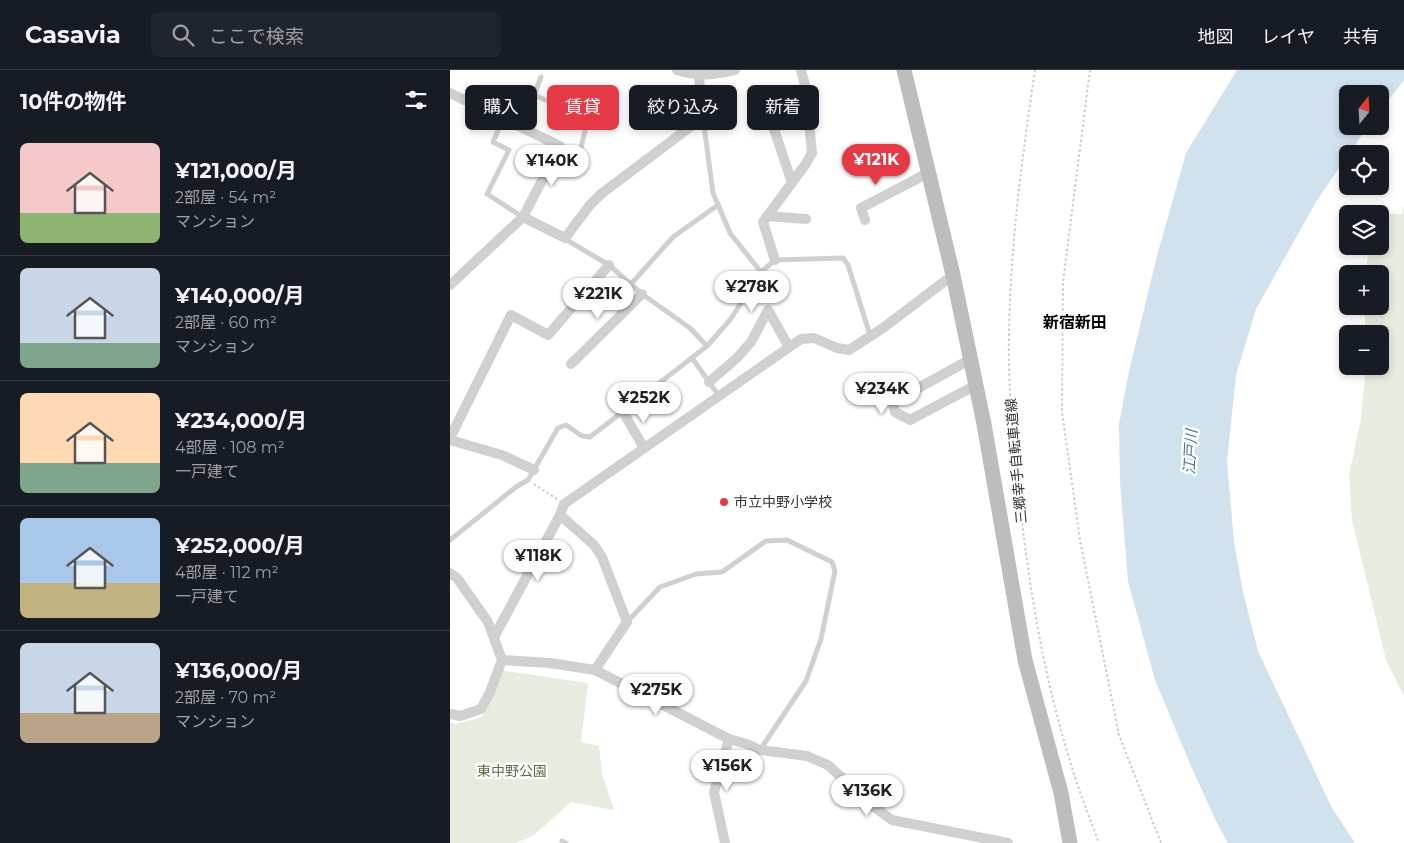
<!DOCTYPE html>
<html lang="ja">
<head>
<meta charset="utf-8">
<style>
  :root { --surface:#171b24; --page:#20242c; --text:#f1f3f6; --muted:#9ea1a6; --line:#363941; --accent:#e63946 }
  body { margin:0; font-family:Montserrat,"Noto Sans JP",sans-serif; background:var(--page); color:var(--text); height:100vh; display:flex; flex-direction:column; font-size:19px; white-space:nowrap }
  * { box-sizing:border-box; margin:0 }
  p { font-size:16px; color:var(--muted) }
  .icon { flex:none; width:28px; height:28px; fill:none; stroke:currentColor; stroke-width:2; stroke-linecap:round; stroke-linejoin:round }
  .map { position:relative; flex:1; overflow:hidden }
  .details { display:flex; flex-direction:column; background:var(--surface); width:450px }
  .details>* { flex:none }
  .banner { position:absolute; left:15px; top:15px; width:475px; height:45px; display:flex; gap:10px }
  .needle { width:32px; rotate:18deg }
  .controls { position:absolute; left:889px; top:15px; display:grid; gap:10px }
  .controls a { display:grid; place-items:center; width:50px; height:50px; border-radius:8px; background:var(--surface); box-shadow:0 2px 8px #0003; font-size:25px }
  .price { position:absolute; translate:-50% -42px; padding:0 11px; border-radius:18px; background:#fff; color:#222; font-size:16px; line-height:32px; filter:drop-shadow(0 1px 2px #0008) }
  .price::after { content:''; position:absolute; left:50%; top:30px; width:15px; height:11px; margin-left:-8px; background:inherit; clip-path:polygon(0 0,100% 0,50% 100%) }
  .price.on { background:var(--accent); color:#fff }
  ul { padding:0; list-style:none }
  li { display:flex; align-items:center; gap:15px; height:125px; padding:0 20px }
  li+li { border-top:1px solid var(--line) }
  li span { display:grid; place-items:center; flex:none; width:140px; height:100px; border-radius:8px; color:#555 }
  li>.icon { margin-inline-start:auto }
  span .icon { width:60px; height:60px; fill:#fffc; stroke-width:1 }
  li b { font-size:21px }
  h2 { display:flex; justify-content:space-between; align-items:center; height:60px; padding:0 20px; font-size:21px }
  .chip { padding:0 18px; border-radius:8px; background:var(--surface); box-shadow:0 2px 8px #0003; font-size:18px; line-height:45px }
  .chip.on { background:var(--accent); color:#fff }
  header { display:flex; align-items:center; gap:30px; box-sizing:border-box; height:70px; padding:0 25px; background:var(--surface); border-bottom:1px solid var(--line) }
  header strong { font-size:24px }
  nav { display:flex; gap:28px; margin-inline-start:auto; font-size:18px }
  .search { width:350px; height:45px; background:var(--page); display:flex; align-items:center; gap:12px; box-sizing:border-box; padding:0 18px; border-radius:8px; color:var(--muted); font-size:19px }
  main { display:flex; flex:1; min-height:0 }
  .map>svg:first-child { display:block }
  .green { fill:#e6ecdf }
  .water { fill:#cfe2ee }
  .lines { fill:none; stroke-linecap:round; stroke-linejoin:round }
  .path { stroke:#cdcdcd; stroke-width:2; stroke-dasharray:2.5 2.5; stroke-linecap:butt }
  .lane { stroke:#d0d0d0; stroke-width:5 }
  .street { stroke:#d0d0d0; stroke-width:10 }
  .secondary { stroke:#bdbdbd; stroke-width:15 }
  .poi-dot { fill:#e63946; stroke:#fff; stroke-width:2 }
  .labels { text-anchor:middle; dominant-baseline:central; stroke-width:5; stroke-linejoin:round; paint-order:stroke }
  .street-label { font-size:14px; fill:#333; stroke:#fff }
  .poi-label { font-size:14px; fill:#333; stroke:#fff; text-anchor:start }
  .park-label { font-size:14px; fill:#56703f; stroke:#fff }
  .water-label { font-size:15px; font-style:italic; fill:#3f7597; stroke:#fff }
  .quarter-label { font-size:16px; font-weight:bold; fill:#000; stroke:#fff }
</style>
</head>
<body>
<header>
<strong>Casavia</strong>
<div class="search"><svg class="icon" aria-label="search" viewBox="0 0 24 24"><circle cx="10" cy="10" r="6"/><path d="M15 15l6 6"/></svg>ここで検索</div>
<nav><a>地図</a><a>レイヤ</a><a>共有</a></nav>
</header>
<main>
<section class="details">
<h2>10件の物件<svg class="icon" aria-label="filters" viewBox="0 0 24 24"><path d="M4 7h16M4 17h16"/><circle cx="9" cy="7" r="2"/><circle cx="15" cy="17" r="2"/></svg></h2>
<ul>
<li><span style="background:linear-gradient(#f6c9c9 70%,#8fb573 0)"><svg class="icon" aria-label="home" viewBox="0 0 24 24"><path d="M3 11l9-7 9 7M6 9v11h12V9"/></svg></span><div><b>¥121,000/月</b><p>2部屋 · 54 m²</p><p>マンション</p></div></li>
<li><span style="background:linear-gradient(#c9d6e8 75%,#7fa58c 0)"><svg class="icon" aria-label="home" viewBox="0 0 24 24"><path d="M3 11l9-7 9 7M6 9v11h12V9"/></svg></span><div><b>¥140,000/月</b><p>2部屋 · 60 m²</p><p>マンション</p></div></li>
<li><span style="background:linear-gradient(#ffd9b3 70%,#7fa58c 0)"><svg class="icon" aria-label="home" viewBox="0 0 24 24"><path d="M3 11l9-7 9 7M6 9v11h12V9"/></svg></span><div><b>¥234,000/月</b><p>4部屋 · 108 m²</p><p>一戸建て</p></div></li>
<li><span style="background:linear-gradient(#a9c7e8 65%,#c2b280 0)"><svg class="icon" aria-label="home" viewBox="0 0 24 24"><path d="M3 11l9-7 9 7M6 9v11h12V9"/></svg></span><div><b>¥252,000/月</b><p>4部屋 · 112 m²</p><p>一戸建て</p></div></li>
<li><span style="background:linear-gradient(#c9d6e8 70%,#b9a48a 0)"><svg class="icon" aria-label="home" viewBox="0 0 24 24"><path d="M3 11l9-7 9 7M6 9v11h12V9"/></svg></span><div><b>¥136,000/月</b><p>2部屋 · 70 m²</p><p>マンション</p></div></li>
</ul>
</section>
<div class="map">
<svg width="954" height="773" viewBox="0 0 954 773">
  <rect width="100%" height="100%" fill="#fff"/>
  <g class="green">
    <path d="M 954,135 L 954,626 L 936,590 L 902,450 L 899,405 L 911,348 L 916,296 L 930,296 L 930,264 L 916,264 L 914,236 L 930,236 L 930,204 L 915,204 L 920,176 L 930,176 L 930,144 L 927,143 L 952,144 Z"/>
    <path d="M 49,600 L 138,613 L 131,672 L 149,676 L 152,704 L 164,740 L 121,732 L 84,765 L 66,773 L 0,773 L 0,652 L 6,654 L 32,647 L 43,626 Z"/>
  </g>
  <path class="water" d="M 787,0 L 954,0 L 954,10 L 930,41 L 930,24 L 898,24 L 898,56 L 918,56 L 899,84 L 898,84 L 897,86 L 866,132 L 806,239 L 786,305 L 777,391 L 784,472 L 793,522 L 808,581 L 882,738 L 905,773 L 778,773 L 767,753 L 741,696 L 705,610 L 678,511 L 670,413 L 669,354 L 679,301 L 707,186 L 736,83 Z"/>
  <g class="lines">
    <g class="path">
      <path d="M 585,0 C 572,88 560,177 559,267 C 558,317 563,367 568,416 C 578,511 592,600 620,691 C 628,719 639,746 649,773"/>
      <path d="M 640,0 L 613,212 L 612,342 L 630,470 L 669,665 L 711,773"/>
      <path d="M 84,414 L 107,429"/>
    </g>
    <g class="lane">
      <path d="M 84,25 L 116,39"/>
      <path d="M 53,49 L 43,72 L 59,80 L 37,124 L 73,147"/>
      <path d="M 72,57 L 91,7"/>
      <path d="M 110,76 L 129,86 L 138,48"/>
      <path d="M 115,169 L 159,195 L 192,224 L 240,258 L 257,276"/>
      <path d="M 311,202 L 325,190 L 393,188 L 398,195 L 420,265"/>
      <path d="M 181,214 L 223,167 L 268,135"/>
      <path d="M 242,288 L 269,326"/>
      <path d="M 0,470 L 66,417 L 78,410 L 108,358 L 116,355 L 132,366 L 140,367 L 257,276 L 280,250 L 311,202 L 280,163 L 263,123 L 253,48"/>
      <path d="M 177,552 L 210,517 L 246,504 L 272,502 L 316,471 L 337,470 L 382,492 L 385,501 L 371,569 L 356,611 L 310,680"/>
      <path d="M 112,771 L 116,773"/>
    </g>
    <g class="street">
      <path d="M 227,0 C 247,7 265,5 285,0"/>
      <path d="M 0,23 L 110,76 L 73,147 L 0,215"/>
      <path d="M 342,113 L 321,50 L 358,37"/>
      <path d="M 317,146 L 356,149"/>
      <path d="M 73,147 L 115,168 L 140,135 L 151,124 L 252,48 L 249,6"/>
      <path d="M 415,150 L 411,138 L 478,103"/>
      <path d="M 325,190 L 313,152 L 355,95 L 362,83 L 356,19 L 351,0"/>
      <path d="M 521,289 L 443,332 L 445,342 L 460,350 L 526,315"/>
      <path d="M 121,294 L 192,224"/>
      <path d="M 259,312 L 287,288 L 301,272 L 318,240 L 339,277"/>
      <path d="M 173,342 L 194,378"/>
      <path d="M 0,368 L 61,245 L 98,265 L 159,195"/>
      <path d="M 0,370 L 52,385 L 84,400"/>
      <path d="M 0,503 L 7,508 L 38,552 L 52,590 L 100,593 L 145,600 L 279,669 L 297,674 L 310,680 L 357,686 L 378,695 L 424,737 L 442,750 L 558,773"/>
      <path d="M 44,567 L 110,445"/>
      <path d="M 145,600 L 177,552 L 152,487 L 144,475 L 110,445 L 114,434 L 351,269 L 364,268 L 387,278 L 399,280 L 433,258 L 503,205"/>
      <path d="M 0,644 L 10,646 L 31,639 L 40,622 L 52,590"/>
      <path d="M 275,773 L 264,722 L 279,669"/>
    </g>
    <path class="secondary" d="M 454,0 L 503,205 L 534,354 L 575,590 L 611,723 L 620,773"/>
  </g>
  <circle class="poi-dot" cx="274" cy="432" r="5"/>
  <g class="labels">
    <g class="street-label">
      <text transform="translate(566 391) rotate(-95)">三郷幸手自転車道線</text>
    </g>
    <g class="poi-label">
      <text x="284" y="432">市立中野小学校</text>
    </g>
    <g class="park-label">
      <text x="62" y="701">東中野公園</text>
    </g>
    <g class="water-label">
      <text transform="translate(740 382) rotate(-87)">江戸川</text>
    </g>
    <g class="quarter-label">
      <text x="625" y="252">新宿新田</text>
    </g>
  </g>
</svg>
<div class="controls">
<a><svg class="needle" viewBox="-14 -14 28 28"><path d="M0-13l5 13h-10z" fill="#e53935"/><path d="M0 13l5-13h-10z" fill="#9ea1a6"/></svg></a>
<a><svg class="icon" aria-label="locate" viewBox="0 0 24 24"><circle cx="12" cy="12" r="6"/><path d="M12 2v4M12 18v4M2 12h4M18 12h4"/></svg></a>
<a><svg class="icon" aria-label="layers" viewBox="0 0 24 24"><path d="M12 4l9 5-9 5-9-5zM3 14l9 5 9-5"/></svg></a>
<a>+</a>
<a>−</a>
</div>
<b class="price on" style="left:426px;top:116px">¥121K</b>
<b class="price" style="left:102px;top:117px">¥140K</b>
<b class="price" style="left:302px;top:243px">¥278K</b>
<b class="price" style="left:148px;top:250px">¥221K</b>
<b class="price" style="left:432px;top:345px">¥234K</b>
<b class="price" style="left:194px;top:354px">¥252K</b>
<b class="price" style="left:88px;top:512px">¥118K</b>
<b class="price" style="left:206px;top:646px">¥275K</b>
<b class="price" style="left:277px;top:722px">¥156K</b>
<b class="price" style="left:417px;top:747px">¥136K</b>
<div class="banner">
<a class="chip">購入</a>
<a class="chip on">賃貸</a>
<a class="chip">絞り込み</a>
<a class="chip">新着</a>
</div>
</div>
</main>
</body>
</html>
